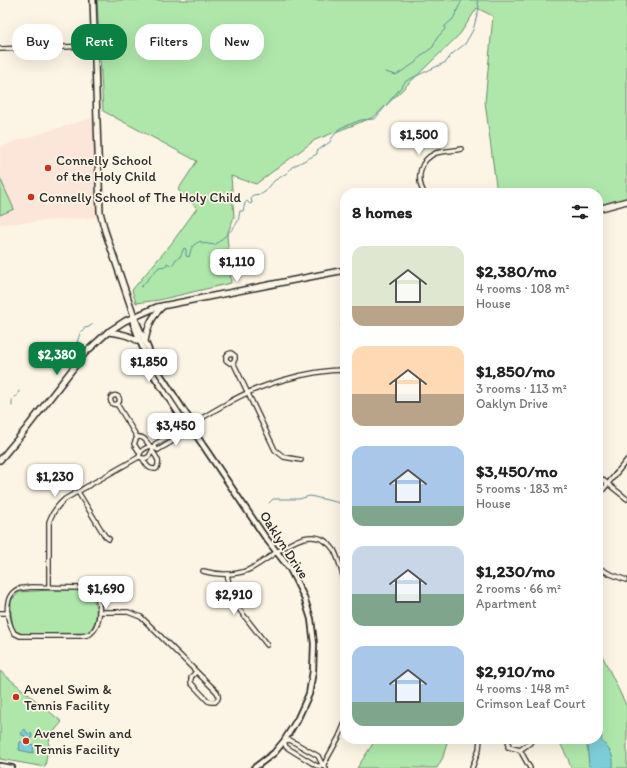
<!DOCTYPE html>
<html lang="en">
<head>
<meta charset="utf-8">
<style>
  :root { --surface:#fff; --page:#f6f6f6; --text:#222; --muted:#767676; --accent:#0b8043 }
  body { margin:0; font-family:Itim,sans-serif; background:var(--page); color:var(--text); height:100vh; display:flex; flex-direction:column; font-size:15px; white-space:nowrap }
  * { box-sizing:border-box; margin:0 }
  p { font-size:13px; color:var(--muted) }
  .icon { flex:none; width:22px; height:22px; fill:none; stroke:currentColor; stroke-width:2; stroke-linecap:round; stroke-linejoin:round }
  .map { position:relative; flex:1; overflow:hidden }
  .drawer { position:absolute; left:340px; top:188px; width:263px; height:556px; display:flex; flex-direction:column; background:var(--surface); border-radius:16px; box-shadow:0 4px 16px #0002 }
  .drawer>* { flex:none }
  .top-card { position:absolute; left:12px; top:24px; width:268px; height:36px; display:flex; gap:8px }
  .price { position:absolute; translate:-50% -34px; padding:0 9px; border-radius:8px; background:#fff; color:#222; font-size:13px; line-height:26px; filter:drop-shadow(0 1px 2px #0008) }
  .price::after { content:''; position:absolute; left:50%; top:24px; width:12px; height:9px; margin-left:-6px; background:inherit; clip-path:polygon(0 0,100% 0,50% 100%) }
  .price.on { background:var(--accent); color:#fff }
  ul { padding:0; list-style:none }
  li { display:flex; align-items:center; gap:12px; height:100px; padding:0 12px }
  li span { display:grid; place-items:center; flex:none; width:112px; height:80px; border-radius:12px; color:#555 }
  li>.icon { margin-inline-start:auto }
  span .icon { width:48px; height:48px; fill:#fffc; stroke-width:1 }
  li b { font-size:17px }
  h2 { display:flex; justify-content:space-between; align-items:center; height:48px; padding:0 12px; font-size:17px }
  .tag { padding:0 14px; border-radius:16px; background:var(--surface); box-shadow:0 4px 16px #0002; font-size:14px; line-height:36px }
  .tag.on { background:var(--accent); color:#fff }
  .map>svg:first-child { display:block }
  .built { fill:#fce5d9 }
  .green { fill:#afe7ab; stroke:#6d896b }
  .water { fill:#7dcdd8; stroke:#5c8c93 }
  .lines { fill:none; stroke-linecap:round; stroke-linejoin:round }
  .stream { stroke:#5c8c93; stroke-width:1 }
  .minor-casing { stroke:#2b2b2b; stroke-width:6 }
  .tertiary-casing { stroke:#2b2b2b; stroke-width:8 }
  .secondary-casing { stroke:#2b2b2b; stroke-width:8 }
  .minor { stroke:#fcf5e5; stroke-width:3.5 }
  .tertiary { stroke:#fcf5e5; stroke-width:4.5 }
  .secondary { stroke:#fcf5e5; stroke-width:5 }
  .poi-dot { fill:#c8321e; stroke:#fcf5e5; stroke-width:1.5 }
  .labels { text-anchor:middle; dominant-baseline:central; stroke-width:3.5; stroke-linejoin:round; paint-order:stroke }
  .poi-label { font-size:14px; fill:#2b2b2b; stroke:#fcf5e5; text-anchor:start }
  .street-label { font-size:14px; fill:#2b2b2b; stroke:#fcf5e5 }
</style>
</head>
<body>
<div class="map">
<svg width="627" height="768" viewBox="0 0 627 768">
  <rect width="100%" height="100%" fill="#fcf5e5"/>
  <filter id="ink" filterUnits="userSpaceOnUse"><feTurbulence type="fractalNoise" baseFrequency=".025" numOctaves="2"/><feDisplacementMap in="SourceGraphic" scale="8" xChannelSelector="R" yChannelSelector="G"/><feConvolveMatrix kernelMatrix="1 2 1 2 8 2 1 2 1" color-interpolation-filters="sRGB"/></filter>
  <g filter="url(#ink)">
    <path class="built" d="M 95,117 L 99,217 L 0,224 L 0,148 L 13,142 Z"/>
    <g class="green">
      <path d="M 97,0 L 627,0 L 627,199 L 598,207 L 598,193 L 497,193 L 485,102 L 493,16 L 477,8 L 460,34 L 374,117 L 315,140 L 256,184 L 231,176 L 234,217 L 227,235 L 231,283 L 159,300 L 136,303 L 132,290 L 171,244 L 197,208 L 178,190 L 197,161 L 103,111 Z"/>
      <path d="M 0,178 L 14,209 L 0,215 Z"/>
      <path d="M 50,590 C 59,591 78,588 85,592 C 100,599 100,627 85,633 L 23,634 L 14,631 L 11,614 L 11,600 L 20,592 Z"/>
      <path d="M 598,647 L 627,707 L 627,768 L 571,768 L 568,759 L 558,739 L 598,739 Z"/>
      <path d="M 0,671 L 62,722 L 50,736 L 45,767 L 0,759 Z"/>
      <path d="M 376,739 L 448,739 L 443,757 L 437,768 L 357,768 Z"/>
    </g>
    <g class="water">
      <path d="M 25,729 L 27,733 L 32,734 L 31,740 L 28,740 L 27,743 L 34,745 L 33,753 L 19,750 L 20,742 L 25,742 L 25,736 L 22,735 L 21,732 Z"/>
      <path d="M 598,729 L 602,738 L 601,740 C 610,751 614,753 613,768 L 594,768 L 589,765 L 587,746 L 583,739 L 598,739 Z"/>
    </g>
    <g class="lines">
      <g class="stream">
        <path d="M 385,72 L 396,75 L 415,63 L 422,55 L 433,47 L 437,38 L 445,29 L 445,26 L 453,19 L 462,0"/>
        <path d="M 141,287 L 159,267 L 166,266 L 167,263 L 172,266 L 176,259 L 180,257 L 184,248 L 186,249 L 186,256 L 189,257 C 192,247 191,245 201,241 L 202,243 L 215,245 C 223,237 233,231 238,221 C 239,218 239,215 240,211 L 243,211 L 245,203 L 247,201 L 250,204 L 252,203 L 251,197 L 253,195 L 261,194 L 265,192 L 274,181 L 287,173 L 292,167 L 317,154 L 317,151 L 330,142 L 332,138 L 340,128 L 361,120 L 375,119 L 406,81 L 446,62 L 452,54 L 465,44 L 473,30 L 478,12 L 479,7 L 477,0"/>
        <path d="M 60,359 L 69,355 L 76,346 L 78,346 L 79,342 L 77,342 C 78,338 80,335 81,331 L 84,330 L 84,327 L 87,328 L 93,324"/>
        <path d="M 12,406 L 12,399 L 14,397 L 17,396 L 19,391"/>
        <path d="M 269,503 L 273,499 L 299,499 L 310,496 L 340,503 L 345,501"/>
      </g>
      <defs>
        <g id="minor">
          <path d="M 0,49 L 94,46"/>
          <path d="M 424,193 C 416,179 419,160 436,153 C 443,151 453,151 461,149"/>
          <path d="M 343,327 L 345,339"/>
          <path d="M 233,362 L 230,363 L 226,360 L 226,357 L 228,354 L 231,353 L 235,356 L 235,359 L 233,362 L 275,450 L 284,457 L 301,460"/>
          <circle cx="115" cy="400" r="4.5"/>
          <path d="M 117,404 L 137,437"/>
          <path d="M 137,437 C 144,436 146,441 150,446"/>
          <path d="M 137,437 L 134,444 L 140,453"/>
          <path d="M 139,457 C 140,450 144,449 150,446 L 158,450 C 167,444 178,439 186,432 C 190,428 186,431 190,427 C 196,421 217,409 226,404 C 257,385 309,370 345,370"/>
          <path d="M 143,459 C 146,464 148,470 156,469 C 161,462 157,458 153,452"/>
          <path d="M 598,476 L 627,499"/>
          <path d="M 78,492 L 105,536 L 109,539"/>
          <path d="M 598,496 L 627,460"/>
          <path d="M 598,567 L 608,573 L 626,580"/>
          <path d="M 203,571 C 218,575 233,576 248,570 C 272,560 310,515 334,550 C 339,559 342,573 345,582"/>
          <path d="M 227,574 L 231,594 L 235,604 L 267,645"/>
          <path d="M 31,587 L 83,588 C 89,589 93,591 96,596 C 102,606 100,627 90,634 C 87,635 84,636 81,636 L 20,636 L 14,633 C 7,621 2,597 18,589 C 21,588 27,588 31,587 Z"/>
          <path d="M 49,587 L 49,522 C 52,513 57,506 65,499 L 139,457 C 150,462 151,452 155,444 L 184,427 L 190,426"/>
          <path d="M 99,612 L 128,612 L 141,617 L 217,692 C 219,697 219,699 215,702 L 211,702 L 208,701 L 191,683 C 190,677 192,676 196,672"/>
          <path d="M 0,613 L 8,613"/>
          <path d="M 511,739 L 509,740 L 508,747 L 520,750 L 530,743 L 532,739"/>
          <path d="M 520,750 L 530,768"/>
          <path d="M 323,766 L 318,756 L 290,740 L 284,741 L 286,747 L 317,766 L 323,766 L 326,768"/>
          <path d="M 323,766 L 339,737 L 345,723"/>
          <path d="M 472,768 L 479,749 L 480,739"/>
        </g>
        <g id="tertiary">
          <path d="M 134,316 L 133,323 L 154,376 L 183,420 L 190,426 L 265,537 L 290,569 L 304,597 L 311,619 L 314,644 L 313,671 L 309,694 L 298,718 L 284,741 L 274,753 L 254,768"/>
          <path d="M 134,316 L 158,371 L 188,417 L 190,426"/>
          <path d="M 0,766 L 12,768"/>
        </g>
        <g id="secondary">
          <path d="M 93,0 L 100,212 L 105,231 L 134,316"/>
          <path d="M 598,209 L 627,201"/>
          <path d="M 108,332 C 120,333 130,335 140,342"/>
          <path d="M 145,341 C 148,326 152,316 163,306"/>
          <path d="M 0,460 L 26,429 L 85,353 L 108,332 L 125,321 L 157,307 L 345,270"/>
        </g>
      </defs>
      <use href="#minor" class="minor-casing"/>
      <use href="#tertiary" class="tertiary-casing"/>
      <use href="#secondary" class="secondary-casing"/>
      <use href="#minor" class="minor"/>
      <use href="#tertiary" class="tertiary"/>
      <use href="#secondary" class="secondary"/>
    </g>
  </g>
  <g class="poi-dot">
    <circle cx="48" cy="168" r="4"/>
    <circle cx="31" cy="197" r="4"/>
    <circle cx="16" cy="697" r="4"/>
    <circle cx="26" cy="741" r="4"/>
  </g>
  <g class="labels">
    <g class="poi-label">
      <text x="56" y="160">Connelly School<tspan x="56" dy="16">of the Holy Child</tspan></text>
      <text x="39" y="197">Connelly School of The Holy Child</text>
      <text x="24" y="689">Avenel Swim &amp;<tspan x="24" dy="16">Tennis Facility</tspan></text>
      <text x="34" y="733">Avenel Swin and<tspan x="34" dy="16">Tennis Facility</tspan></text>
    </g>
    <g class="street-label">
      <text transform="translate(284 545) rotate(57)">Oaklyn Drive</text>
    </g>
  </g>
</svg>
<b class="price" style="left:419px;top:156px">$1,500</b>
<b class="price" style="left:237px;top:283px">$1,110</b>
<b class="price on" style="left:57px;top:376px">$2,380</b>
<b class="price" style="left:149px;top:383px">$1,850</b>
<b class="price" style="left:176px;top:447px">$3,450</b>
<b class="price" style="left:55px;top:498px">$1,230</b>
<b class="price" style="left:106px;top:610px">$1,690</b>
<b class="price" style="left:234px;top:616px">$2,910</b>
<div class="top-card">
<a class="tag">Buy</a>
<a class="tag on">Rent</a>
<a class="tag">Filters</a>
<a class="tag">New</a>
</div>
<section class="drawer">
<h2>8 homes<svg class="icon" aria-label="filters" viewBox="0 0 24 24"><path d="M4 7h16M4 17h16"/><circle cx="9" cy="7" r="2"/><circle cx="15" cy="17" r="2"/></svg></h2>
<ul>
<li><span style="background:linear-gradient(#dfe7d0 75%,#b9a48a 0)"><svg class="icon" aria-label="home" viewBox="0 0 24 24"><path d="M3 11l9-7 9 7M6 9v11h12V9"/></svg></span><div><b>$2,380/mo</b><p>4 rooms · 108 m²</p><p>House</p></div></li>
<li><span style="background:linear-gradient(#ffd9b3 60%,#b9a48a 0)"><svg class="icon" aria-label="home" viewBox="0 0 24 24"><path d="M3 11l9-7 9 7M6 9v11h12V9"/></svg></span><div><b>$1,850/mo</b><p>3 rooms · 113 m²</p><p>Oaklyn Drive</p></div></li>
<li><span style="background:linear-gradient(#a9c7e8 75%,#7fa58c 0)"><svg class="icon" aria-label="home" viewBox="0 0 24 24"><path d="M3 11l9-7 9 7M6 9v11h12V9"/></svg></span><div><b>$3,450/mo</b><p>5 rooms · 183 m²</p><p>House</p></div></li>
<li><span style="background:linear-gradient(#c9d6e8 60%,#7fa58c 0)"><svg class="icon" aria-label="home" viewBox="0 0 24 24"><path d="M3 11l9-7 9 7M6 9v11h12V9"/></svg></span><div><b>$1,230/mo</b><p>2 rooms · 66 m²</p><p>Apartment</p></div></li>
<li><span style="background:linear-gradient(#a9c7e8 70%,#7fa58c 0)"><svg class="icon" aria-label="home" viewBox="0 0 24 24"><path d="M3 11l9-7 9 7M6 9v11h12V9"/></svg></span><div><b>$2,910/mo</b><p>4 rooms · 148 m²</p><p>Crimson Leaf Court</p></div></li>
</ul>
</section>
</div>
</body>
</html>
